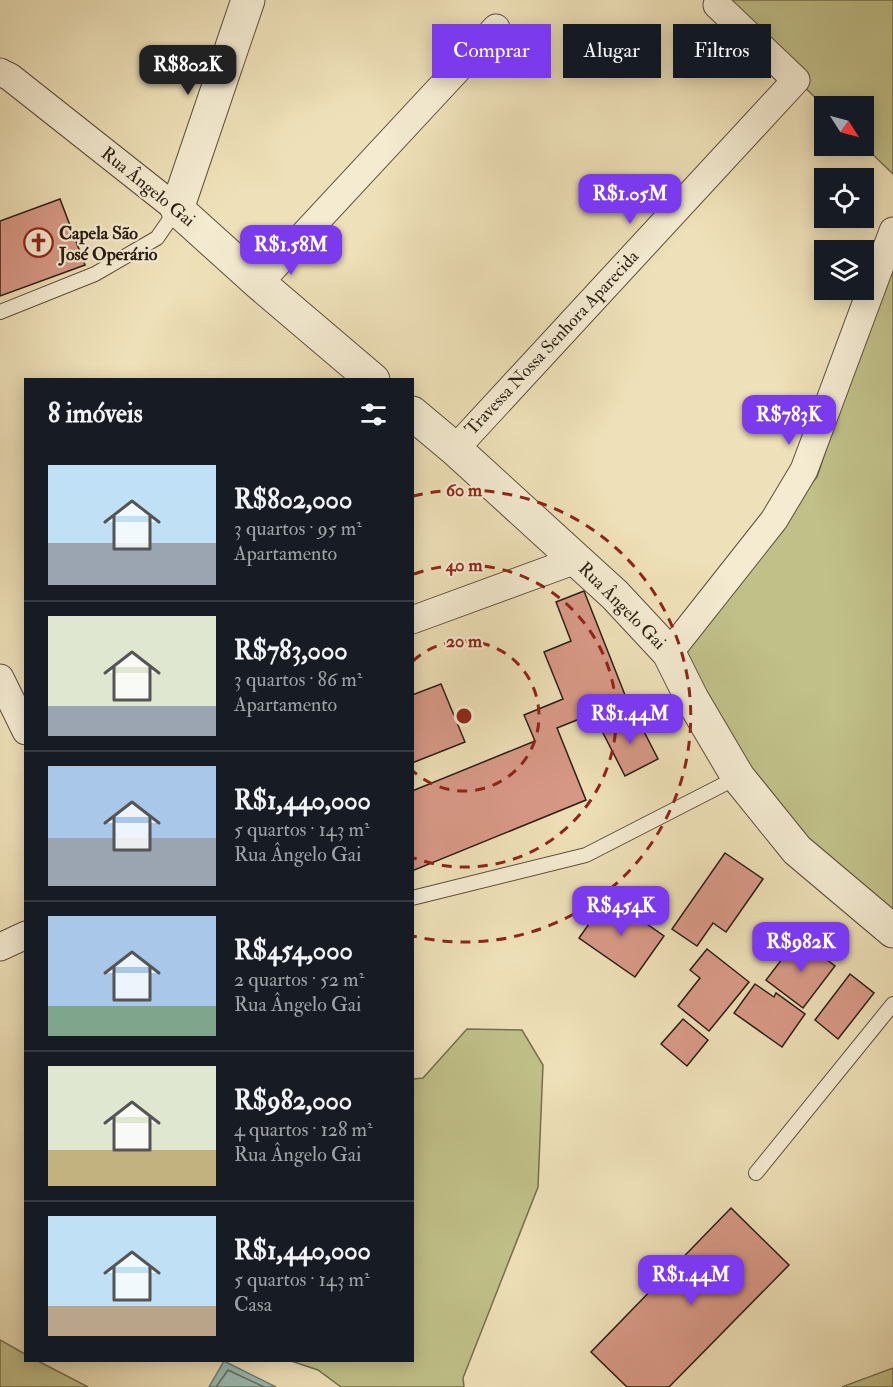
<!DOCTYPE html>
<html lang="pt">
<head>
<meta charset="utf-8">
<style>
  :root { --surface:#171b24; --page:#20242c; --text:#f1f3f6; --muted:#9ea1a6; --line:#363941; --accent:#7c3aed }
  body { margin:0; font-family:"IM FELL Double Pica",serif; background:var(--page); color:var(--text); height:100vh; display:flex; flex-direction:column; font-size:22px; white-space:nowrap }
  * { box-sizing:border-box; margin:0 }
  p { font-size:20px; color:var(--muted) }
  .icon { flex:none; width:33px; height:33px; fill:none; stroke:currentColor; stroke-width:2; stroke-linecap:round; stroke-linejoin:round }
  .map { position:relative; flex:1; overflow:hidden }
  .panel { position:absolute; left:24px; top:378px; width:390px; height:984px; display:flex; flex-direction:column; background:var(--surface); border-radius:0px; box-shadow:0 3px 15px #0003 }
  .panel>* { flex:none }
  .hud { position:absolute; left:432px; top:24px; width:370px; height:54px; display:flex; gap:12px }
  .needle { width:39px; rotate:126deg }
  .buttons { position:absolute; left:814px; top:96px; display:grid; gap:12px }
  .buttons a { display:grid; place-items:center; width:60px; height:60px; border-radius:0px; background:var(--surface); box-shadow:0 3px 15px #0003; font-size:30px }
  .price { position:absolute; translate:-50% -51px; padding:0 14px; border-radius:12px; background:var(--accent); color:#fff; font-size:20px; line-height:39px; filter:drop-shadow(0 2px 3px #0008) }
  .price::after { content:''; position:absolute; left:50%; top:36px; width:18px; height:14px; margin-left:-9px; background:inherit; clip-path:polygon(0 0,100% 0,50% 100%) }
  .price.active { background:#222; color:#fff }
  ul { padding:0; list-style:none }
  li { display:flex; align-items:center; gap:18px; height:150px; padding:0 24px }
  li+li { border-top:2px solid var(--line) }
  li span { display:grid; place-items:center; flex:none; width:168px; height:120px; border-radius:0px; color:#555 }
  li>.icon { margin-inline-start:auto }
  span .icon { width:72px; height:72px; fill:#fffc; stroke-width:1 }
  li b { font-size:26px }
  h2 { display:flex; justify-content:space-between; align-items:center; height:72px; padding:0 24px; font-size:26px }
  .tag { padding:0 21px; border-radius:0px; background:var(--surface); box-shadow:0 3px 15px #0003; font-size:21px; line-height:54px }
  .tag.active { background:var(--accent); color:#fff }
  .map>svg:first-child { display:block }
  .green { fill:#c1c089; stroke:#766f4e; stroke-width:1.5 }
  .water { fill:#9abcb4; stroke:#6e7d74; stroke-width:1.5 }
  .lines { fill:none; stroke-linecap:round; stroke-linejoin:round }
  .shore { stroke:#626d64; stroke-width:1.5 }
  .building { fill:#d89987; stroke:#2b1e13; stroke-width:1.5 }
  .service-casing { stroke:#5c4e3c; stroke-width:16 }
  .minor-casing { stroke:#5c4e3c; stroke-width:29 }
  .tertiary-casing { stroke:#5c4e3c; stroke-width:35 }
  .service { stroke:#f4ebd1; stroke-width:14 }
  .minor { stroke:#f4ebd1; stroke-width:27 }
  .tertiary { stroke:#f4ebd1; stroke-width:33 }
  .ring { fill:none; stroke:#8f2418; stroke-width:3; stroke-dasharray:10 8 }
  .labels { text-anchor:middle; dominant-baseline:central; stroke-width:4.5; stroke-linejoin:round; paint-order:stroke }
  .street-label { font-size:18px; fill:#2b1e13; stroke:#f4ebd1 }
  .poi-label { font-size:18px; font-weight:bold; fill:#2b1e13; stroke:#f4ebd1; text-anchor:start }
  .centre { fill:#8f2418; stroke:#f4ebd1; stroke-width:3 }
  .ring-label { font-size:18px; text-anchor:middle; font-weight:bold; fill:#8f2418; stroke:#f4ebd1; stroke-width:4.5; stroke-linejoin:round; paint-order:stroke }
</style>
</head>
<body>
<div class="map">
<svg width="893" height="1387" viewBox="0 0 893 1387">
  <rect width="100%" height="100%" fill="#eee0b8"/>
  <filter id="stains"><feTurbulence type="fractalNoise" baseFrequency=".00333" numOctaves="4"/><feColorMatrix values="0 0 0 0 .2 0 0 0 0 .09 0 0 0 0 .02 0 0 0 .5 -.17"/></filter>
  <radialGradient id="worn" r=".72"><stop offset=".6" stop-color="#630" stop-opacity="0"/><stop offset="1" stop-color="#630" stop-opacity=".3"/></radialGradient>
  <g class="green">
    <path d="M 723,0 L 893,0 L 893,174 L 864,146 L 864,106 L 825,107 L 719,4 Z"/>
    <path d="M 893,268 L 893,911 L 855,887 L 763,791 L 669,653 L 817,477 L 868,325 Z"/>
    <path d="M 467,1029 L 522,1030 L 543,1065 L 538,1187 L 463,1378 L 464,1387 L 341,1387 L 318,1370 L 291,1361 L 412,1360 L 413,1079 L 423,1078 Z"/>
    <path d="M 0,1340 L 25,1354 L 26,1360 L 38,1361 L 88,1387 L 0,1387 Z"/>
    <path d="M 893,1368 L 893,1387 L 842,1387 Z"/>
  </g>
  <path class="water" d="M 224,1361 L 276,1387 L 209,1387 Z"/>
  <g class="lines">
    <path class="shore" d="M 216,1387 L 228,1370 L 264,1387"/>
  </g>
  <g class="building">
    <path d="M 60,199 L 85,265 L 0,296 L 0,221 Z"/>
    <path d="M 584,591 L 627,700 L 557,728 L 586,800 L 412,871 L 412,791 L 535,741 L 524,715 L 563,699 L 544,652 L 571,641 L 556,602 Z"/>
    <path d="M 441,684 L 465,742 L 412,763 L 412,695 Z"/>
    <path d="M 635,714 L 658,759 L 625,776 L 602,731 Z"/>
    <path d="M 725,853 L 763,879 L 726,932 L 713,923 L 697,946 L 672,929 Z"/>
    <path d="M 608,897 L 664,936 L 635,977 L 579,938 Z"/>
    <path d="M 798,938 L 835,966 L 803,1008 L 766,980 Z"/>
    <path d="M 707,949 L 749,982 L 709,1031 L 678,1006 L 700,978 L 690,970 Z"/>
    <path d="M 850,974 L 874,993 L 838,1039 L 815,1020 Z"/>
    <path d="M 755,984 L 774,997 L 776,993 L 805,1014 L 782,1047 L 734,1013 Z"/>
    <path d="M 683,1019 L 708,1040 L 687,1066 L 661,1044 Z"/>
    <path d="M 731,1208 L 789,1265 L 669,1387 L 627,1387 L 591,1352 Z"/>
  </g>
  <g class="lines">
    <defs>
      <g id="service">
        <path d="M 0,312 L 95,274 L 157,238 L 177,209"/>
        <path d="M 412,898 L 586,855 L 738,777"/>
        <path d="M 756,1173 L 893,1004"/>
      </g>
      <g id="minor">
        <path d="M 0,72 L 10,77 L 177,209"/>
        <path d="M 259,283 L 496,28"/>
        <path d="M 455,449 L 796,80 L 717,5"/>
        <path d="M 412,620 L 576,560"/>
        <path d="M 669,653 L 774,520 L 804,470 L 893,231"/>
        <path d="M 0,678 L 26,731"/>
        <path d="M 0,947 L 26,935"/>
      </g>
      <g id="tertiary">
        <path d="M 248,0 L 177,209 L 259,283 L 373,380"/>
        <path d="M 412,413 L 455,449 L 615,595 L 669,653 L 692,699 L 738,777 L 797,850 L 893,931"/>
      </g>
    </defs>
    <use href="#service" class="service-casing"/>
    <use href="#minor" class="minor-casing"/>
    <use href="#tertiary" class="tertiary-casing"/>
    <use href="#service" class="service"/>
    <use href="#minor" class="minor"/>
    <use href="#tertiary" class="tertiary"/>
  </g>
  <g class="ring">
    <path d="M413 661A75 75 0 1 1 413 771"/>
    <path d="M414 574A151 151 0 1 1 414 858"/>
    <path d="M413 496A226 226 0 1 1 413 936"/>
  </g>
  <defs>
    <symbol id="church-ring" viewBox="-11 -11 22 22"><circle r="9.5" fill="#f4ebd1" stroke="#8f2418" stroke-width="1.5"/><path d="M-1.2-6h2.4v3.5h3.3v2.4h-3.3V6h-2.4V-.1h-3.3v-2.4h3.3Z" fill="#8f2418"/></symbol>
  </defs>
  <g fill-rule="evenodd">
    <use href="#church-ring" x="22" y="226" width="33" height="33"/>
  </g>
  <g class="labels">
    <g class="street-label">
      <text transform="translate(148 187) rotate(39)">Rua Ângelo Gai</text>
      <text transform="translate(552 343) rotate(-47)">Travessa Nossa Senhora Aparecida</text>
      <text transform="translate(622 606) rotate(45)">Rua Ângelo Gai</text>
    </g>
    <g class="poi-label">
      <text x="59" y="233">Capela São<tspan x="59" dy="21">José Operário</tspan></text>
    </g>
  </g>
  <circle cx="464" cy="716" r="9" class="centre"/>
  <g class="ring-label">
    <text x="464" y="496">60 m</text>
    <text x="464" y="571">40 m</text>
    <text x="464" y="647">20 m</text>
  </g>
  <rect width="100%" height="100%" filter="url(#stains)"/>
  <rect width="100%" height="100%" fill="url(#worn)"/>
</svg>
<div class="buttons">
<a><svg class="needle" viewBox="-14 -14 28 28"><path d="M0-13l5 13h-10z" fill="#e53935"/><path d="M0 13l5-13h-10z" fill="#9ea1a6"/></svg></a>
<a><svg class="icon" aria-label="locate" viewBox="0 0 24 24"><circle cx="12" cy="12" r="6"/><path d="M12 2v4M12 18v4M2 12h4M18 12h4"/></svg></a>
<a><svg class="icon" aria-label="layers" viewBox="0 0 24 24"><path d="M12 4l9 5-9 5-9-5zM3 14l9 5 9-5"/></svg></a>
</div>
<b class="price active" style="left:188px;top:96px">R$802K</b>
<b class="price" style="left:630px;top:225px">R$1.05M</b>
<b class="price" style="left:291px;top:276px">R$1.58M</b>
<b class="price" style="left:789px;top:446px">R$783K</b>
<b class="price" style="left:630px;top:745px">R$1.44M</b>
<b class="price" style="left:621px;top:937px">R$454K</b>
<b class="price" style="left:801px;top:973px">R$982K</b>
<b class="price" style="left:691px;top:1306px">R$1.44M</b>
<div class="hud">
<a class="tag active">Comprar</a>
<a class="tag">Alugar</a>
<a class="tag">Filtros</a>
</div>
<section class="panel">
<h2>8 imóveis<svg class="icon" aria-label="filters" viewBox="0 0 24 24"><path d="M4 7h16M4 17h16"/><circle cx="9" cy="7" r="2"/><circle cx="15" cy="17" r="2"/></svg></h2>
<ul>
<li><span style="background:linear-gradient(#bfe0f5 65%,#9aa5b1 0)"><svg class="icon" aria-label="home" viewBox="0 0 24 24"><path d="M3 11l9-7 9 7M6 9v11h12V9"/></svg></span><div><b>R$802,000</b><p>3 quartos · 95 m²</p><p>Apartamento</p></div></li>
<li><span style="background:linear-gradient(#dfe7d0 75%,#9aa5b1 0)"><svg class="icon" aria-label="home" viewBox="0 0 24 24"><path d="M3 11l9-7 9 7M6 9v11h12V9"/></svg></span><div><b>R$783,000</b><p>3 quartos · 86 m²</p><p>Apartamento</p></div></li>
<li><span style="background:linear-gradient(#a9c7e8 60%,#9aa5b1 0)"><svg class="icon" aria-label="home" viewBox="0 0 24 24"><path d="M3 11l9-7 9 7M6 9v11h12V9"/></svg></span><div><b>R$1,440,000</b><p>5 quartos · 143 m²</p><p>Rua Ângelo Gai</p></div></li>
<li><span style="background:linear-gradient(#a9c7e8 75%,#7fa58c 0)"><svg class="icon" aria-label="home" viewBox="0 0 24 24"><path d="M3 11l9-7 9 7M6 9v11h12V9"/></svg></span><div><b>R$454,000</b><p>2 quartos · 52 m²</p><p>Rua Ângelo Gai</p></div></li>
<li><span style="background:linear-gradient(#dfe7d0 70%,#c2b280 0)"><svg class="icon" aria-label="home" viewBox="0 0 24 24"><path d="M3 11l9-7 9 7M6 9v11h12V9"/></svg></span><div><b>R$982,000</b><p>4 quartos · 128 m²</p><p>Rua Ângelo Gai</p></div></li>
<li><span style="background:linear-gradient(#bfe0f5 75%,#b9a48a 0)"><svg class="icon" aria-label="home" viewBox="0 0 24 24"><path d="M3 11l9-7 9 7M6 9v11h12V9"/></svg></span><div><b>R$1,440,000</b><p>5 quartos · 143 m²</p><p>Casa</p></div></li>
</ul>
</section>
</div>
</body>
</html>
